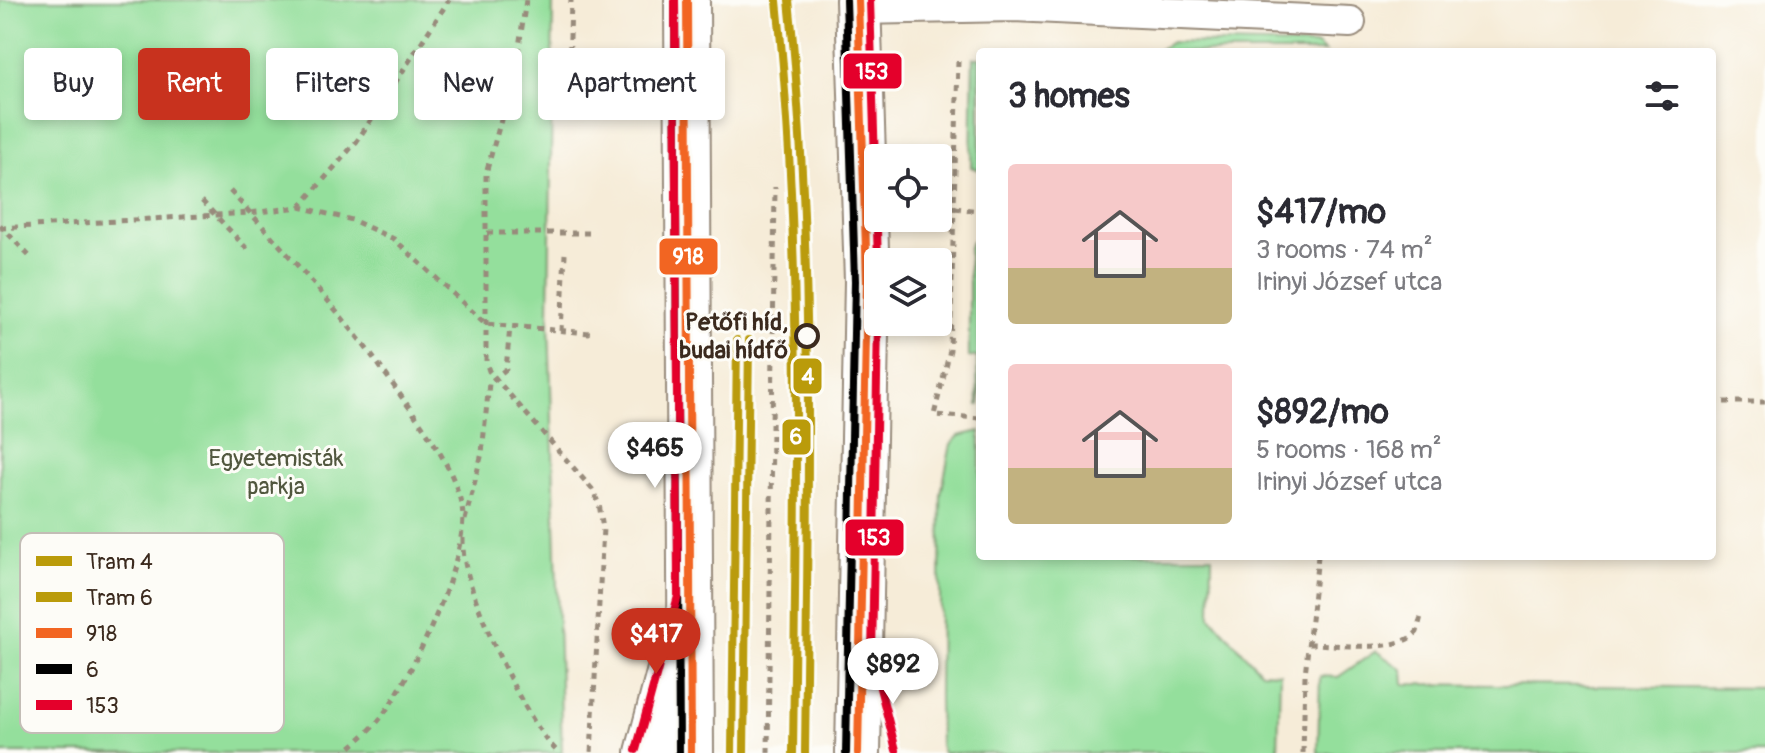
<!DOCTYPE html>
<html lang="en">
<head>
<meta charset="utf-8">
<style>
  :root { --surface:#fff; --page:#f2f2f3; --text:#2b2b33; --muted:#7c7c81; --accent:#c8321e }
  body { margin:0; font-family:Pangolin,sans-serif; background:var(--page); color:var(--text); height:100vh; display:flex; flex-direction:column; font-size:30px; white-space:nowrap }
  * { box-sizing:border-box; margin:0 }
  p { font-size:26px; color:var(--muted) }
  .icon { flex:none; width:44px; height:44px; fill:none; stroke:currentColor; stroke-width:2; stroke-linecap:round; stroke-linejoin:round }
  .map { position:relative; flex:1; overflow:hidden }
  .details { position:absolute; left:976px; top:48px; width:740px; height:512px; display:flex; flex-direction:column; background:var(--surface); border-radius:8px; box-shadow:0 4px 12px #0003 }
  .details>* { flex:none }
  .hud { position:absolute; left:24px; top:48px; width:760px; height:72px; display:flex; gap:16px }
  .controls { position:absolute; left:864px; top:144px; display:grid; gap:16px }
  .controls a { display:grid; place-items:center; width:88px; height:88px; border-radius:8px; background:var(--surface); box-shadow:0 4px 12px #0003; font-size:40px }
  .price { position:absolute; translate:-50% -68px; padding:0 18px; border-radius:28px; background:#fff; color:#222; font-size:26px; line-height:52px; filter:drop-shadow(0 2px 4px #0008) }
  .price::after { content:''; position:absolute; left:50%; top:48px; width:24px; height:18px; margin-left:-12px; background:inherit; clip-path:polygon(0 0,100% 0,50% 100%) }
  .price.active { background:var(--accent); color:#fff }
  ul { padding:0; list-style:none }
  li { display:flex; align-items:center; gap:24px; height:200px; padding:0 32px }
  li span { display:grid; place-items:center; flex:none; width:224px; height:160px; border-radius:8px; color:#555 }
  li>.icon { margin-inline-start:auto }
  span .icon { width:96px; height:96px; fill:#fffc; stroke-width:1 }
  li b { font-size:34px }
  h2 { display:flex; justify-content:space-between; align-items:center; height:96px; padding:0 32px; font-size:34px }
  .pill { padding:0 28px; border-radius:8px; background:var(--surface); box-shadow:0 4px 12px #0003; font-size:28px; line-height:72px }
  .pill.active { background:var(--accent); color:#fff }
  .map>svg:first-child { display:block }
  .green { fill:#94df9c; stroke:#68845d; stroke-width:2 }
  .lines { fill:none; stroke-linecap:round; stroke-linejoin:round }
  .service-casing { stroke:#988b7b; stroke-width:34 }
  .secondary-casing { stroke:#988b7b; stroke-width:48 }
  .path { stroke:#988b7b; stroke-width:5; stroke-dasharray:6 6; stroke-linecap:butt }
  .service { stroke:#fff; stroke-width:30 }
  .secondary { stroke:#fff; stroke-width:44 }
  .bus-1-casing { stroke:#fdfcf7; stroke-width:14 }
  .bus-2-casing { stroke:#fdfcf7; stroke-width:14 }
  .bus-3-casing { stroke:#fdfcf7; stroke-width:14 }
  .bus-1 { stroke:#f26522; stroke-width:8 }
  .bus-2 { stroke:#000; stroke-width:8 }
  .bus-3 { stroke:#e4002b; stroke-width:8 }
  .tram-1-casing { stroke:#fdfcf7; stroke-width:14 }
  .tram-2-casing { stroke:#fdfcf7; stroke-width:14 }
  .tram-1 { stroke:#ba9b0a; stroke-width:8 }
  .tram-2 { stroke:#ba9b0a; stroke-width:8 }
  .stop-dot { fill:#fdfcf7; stroke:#3b2a1e; stroke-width:4 }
  .labels { text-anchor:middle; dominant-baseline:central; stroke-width:6; stroke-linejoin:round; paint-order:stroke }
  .stop-label { font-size:24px; font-weight:bold; fill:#3b2a1e; stroke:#fdfcf7; text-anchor:end }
  .park-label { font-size:24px; fill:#51573e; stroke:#fdfcf7 }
  .key { fill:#fdfcf7; stroke:#c3bdb6; stroke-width:2 }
  .key-label { font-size:22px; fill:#3b2a1e }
  .line-badge { stroke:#fdfcf7; stroke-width:3 }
  .badge-label { font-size:22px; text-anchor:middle; font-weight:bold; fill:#fff }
</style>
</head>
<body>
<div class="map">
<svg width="1765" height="753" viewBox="0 0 1765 753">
  <rect width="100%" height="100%" fill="#fdfcf7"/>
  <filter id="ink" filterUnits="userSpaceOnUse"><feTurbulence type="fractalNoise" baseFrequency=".0125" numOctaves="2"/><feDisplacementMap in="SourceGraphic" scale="16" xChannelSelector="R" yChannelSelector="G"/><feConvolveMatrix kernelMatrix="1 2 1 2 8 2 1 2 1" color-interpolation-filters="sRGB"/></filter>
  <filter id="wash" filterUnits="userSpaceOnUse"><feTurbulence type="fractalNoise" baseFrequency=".006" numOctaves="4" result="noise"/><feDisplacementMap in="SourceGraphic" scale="32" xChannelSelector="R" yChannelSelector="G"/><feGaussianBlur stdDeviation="1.8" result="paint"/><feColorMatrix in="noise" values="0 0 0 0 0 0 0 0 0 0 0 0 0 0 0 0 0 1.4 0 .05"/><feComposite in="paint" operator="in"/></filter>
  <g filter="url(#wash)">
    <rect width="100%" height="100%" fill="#f6ecd8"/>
    <g class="green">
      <path d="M 0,0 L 553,0 L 549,321 L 562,753 L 0,753 Z"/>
      <path d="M 1171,42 L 1317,45 L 1325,52 L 1156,52 Z"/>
      <path d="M 973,58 L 980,58 L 980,170 L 971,167 Z"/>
      <path d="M 980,240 L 980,405 L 978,405 L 977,357 L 969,357 L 969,248 L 972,241 Z"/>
      <path d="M 980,431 L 980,556 L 1212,556 L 1211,617 L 1261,672 L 1280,673 L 1278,753 L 943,753 L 940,745 L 939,697 L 941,494 L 951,444 L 959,436 Z"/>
      <path d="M 1376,651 L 1403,670 L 1404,684 L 1765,688 L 1765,753 L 1318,753 L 1320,676 L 1338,677 Z"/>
    </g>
  </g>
  <g filter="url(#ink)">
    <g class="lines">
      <defs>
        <path id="service" d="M 858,9 L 1014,6 L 1350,22"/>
        <g id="secondary">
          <path d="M 687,0 L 691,753"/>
          <path d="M 858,0 L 867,281 L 858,753"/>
          <path d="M 648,753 L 675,651"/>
        </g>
      </defs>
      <use href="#service" class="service-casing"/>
      <use href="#secondary" class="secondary-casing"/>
      <g class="path">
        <path d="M 526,0 L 516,67 L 486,173 L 486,362 L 489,371 L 592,489 L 599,504 L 603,528 L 591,753"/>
        <path d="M 958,61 L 950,350 L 934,415 L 980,418"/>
        <path d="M 569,75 L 571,0"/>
        <path d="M 230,191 C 291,257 350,322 401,396 C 426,431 453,465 462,507 C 471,554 410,682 379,720 C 369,732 356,742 344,753"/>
        <path d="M 202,201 L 250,252"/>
        <path d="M 300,207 L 357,141 L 449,0"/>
        <path d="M 955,208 L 980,211"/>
        <path d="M 0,225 L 32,259"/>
        <path d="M 0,228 L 250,213 L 300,207 L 352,220 L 394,239 L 486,324 L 590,333"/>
        <path d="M 487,233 L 594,233"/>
        <path d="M 561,331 L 565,254"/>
        <path d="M 1712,402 L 1765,402"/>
        <path d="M 465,520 L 482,453 L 489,383 L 506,369 L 510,327"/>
        <path d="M 463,538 C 463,546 463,555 465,563 C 474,608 525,723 559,753"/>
        <path d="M 1309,644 C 1338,644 1398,654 1417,632 L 1422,612"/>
        <path d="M 768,753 L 775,187"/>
        <path d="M 1303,753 L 1305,675 L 1318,556"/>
      </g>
      <use href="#service" class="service"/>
      <use href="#secondary" class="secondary"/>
      <defs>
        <g id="bus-1">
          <path d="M 687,0 L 691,753"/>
          <path d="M 858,0 L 867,281 L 858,753"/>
        </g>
        <g id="bus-2">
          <path d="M 675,0 L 679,753"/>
          <path d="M 846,753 L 855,281 L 846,0"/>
        </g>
        <g id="bus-3">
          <path d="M 870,0 L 878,262"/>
          <path d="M 878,322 L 872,657 L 896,750"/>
          <path d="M 636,750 L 678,596 L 675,0"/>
        </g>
      </defs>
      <use href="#bus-1" class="bus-1-casing"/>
      <use href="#bus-2" class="bus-2-casing"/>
      <use href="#bus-3" class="bus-3-casing"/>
      <use href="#bus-1" class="bus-1"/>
      <use href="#bus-2" class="bus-2"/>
      <use href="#bus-3" class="bus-3"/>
      <defs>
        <g id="tram-1">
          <path d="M 789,0 C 815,252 808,500 805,753"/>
          <path d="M 732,753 L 737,340"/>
        </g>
        <g id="tram-2">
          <path d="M 777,1 C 803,252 796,501 793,753"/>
          <path d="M 744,753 L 749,340"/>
        </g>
      </defs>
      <use href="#tram-1" class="tram-1-casing"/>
      <use href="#tram-2" class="tram-2-casing"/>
      <use href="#tram-1" class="tram-1"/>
      <use href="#tram-2" class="tram-2"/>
    </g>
  </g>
  <circle class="stop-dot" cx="807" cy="336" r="11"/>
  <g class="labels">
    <g class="stop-label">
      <text x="788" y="322">Petőfi híd,<tspan x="788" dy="28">budai hídfő</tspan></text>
    </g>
    <g class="park-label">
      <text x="276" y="458">Egyetemisták<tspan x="276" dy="28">parkja</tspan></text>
    </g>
  </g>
  <rect x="20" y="533" width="264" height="200" rx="12" class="key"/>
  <rect x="36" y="556" width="36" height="10" fill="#ba9b0a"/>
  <rect x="36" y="592" width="36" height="10" fill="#ba9b0a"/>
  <rect x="36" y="628" width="36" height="10" fill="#f26522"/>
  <rect x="36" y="664" width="36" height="10" fill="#000"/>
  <rect x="36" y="700" width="36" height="10" fill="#e4002b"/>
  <g class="key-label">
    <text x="86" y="569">Tram 4</text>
    <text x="86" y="605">Tram 6</text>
    <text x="86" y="641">918</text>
    <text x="86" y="677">6</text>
    <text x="86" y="713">153</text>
  </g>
  <g class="line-badge">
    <rect x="842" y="52" width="61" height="38" rx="8" fill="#e4002b"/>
    <rect x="658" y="237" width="61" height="39" rx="8" fill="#f26522"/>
    <rect x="792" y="357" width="31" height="38" rx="8" fill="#ba9b0a"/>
    <rect x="781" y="418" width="31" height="38" rx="8" fill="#ba9b0a"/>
    <rect x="844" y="518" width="61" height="39" rx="8" fill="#e4002b"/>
  </g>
  <g class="badge-label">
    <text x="872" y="79">153</text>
    <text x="688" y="264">918</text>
    <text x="808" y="384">4</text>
    <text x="796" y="444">6</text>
    <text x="874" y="545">153</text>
  </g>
</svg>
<div class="controls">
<a><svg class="icon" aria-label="locate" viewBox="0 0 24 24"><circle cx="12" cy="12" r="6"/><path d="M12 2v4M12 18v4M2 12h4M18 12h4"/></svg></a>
<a><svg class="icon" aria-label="layers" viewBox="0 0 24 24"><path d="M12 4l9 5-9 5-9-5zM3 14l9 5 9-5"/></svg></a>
</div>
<b class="price" style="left:655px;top:490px">$465</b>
<b class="price active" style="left:656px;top:676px">$417</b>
<b class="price" style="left:893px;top:706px">$892</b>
<div class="hud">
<a class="pill">Buy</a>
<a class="pill active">Rent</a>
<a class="pill">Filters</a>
<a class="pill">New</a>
<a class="pill">Apartment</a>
</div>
<section class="details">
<h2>3 homes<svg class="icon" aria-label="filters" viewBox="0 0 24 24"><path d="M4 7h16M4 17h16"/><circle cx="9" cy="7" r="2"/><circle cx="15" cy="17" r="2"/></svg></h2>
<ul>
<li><span style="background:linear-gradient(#f6c9c9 65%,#c2b280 0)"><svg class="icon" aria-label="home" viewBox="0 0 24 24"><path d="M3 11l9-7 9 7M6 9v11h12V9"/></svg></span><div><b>$417/mo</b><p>3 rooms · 74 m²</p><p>Irinyi József utca</p></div></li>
<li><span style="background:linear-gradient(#f6c9c9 65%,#c2b280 0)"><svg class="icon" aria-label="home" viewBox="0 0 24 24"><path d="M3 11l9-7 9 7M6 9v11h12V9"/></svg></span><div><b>$892/mo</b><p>5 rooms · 168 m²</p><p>Irinyi József utca</p></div></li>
</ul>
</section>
</div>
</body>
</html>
